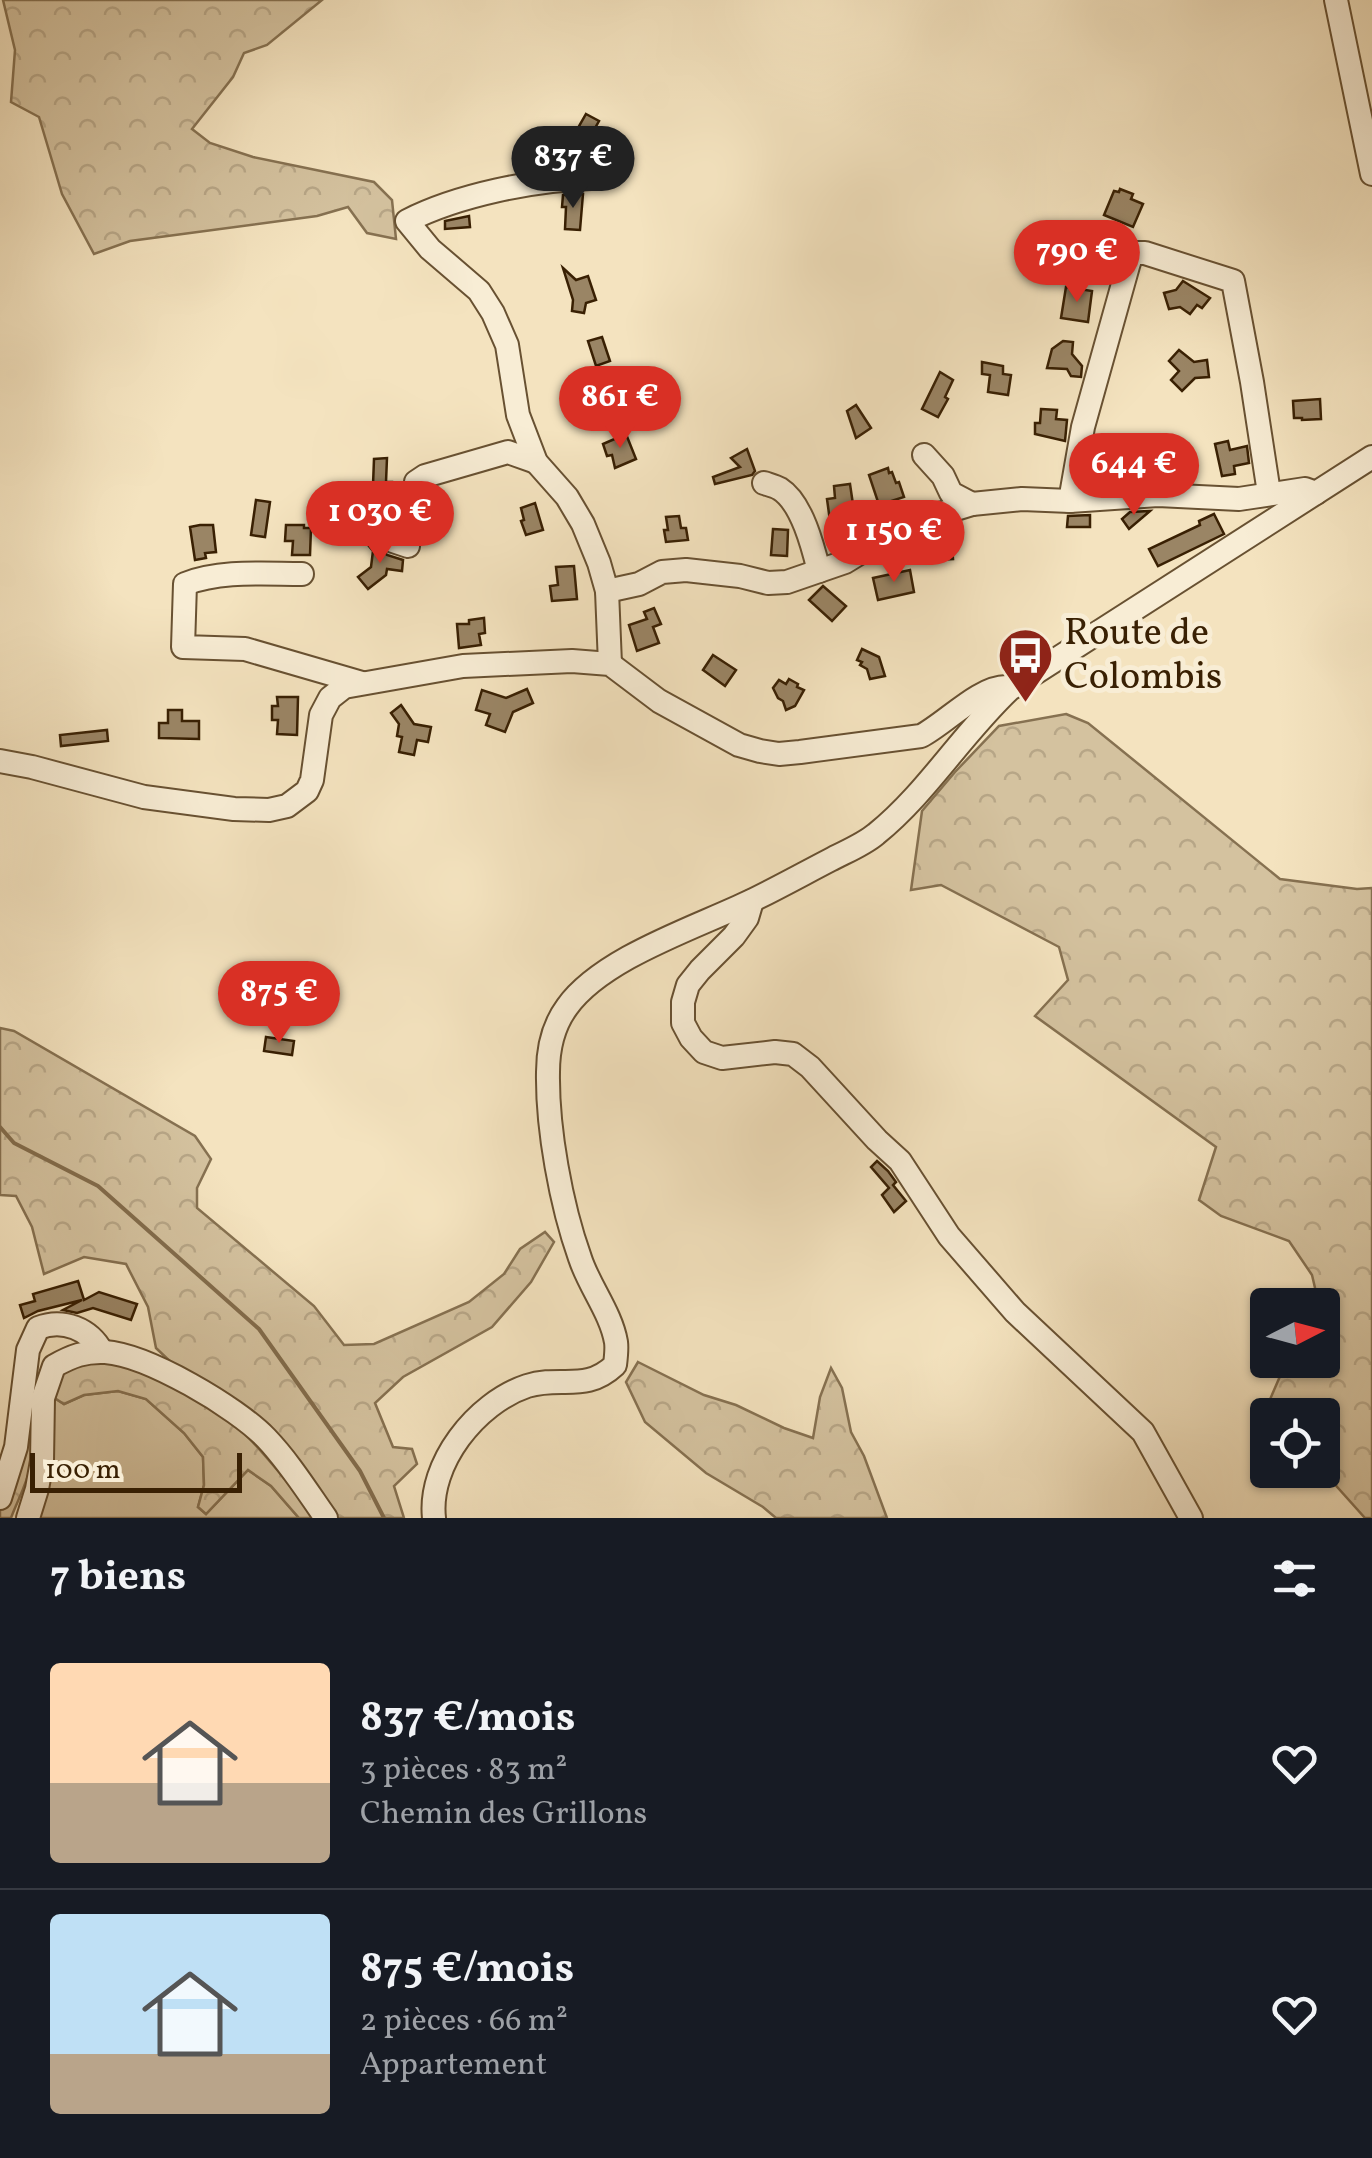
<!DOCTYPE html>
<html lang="fr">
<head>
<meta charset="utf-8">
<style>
  :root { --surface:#171b24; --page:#242831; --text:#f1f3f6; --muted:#9ea1a6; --line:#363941; --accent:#d93025 }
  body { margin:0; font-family:Vollkorn,serif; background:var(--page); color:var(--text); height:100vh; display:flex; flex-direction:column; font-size:38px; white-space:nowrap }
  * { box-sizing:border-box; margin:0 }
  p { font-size:32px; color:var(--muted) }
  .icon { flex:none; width:55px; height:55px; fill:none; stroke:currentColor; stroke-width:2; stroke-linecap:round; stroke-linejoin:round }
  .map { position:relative; height:1518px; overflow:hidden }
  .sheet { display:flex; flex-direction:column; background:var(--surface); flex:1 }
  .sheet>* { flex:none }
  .needle { width:65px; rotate:84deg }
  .tools { position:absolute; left:1250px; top:1288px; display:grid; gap:20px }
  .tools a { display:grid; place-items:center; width:90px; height:90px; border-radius:10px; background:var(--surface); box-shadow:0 2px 8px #0004; font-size:50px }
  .scale { position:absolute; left:30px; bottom:25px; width:212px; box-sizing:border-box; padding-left:10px; border:5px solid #392003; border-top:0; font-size:28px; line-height:35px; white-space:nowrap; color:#392003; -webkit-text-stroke:8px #f8edd5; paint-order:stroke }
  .price { position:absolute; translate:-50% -85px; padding:0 22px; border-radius:35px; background:var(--accent); color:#fff; font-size:32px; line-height:65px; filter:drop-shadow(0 2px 5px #0008) }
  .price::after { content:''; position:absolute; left:50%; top:60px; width:30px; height:22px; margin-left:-15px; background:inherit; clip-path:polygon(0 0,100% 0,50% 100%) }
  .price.selected { background:#222; color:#fff }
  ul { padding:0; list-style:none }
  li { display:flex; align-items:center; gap:30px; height:250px; padding:0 50px }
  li+li { border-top:2px solid var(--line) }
  li span { display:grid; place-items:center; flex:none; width:280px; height:200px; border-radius:10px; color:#555 }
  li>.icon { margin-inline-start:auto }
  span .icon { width:120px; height:120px; fill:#fffc; stroke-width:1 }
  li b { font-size:42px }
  h2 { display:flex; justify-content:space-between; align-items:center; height:120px; padding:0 50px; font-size:42px }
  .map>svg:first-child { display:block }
  .green { fill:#d4c29f; stroke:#867151; stroke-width:2.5 }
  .forest { fill:url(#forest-crowns); stroke:#867151; stroke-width:2.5 }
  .cemetery { fill:url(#cemetery-stones); stroke:#867151; stroke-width:2.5 }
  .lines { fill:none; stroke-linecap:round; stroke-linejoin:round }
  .stream { stroke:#836d4d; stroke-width:4 }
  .building { fill:#9a8565; stroke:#392003; stroke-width:2.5 }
  .minor-casing { stroke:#685132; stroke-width:26 }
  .minor { stroke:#f8edd5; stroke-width:22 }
  .labels { text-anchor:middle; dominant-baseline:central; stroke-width:10; stroke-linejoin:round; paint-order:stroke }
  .poi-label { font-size:38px; fill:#392003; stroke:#f8edd5; text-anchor:start }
</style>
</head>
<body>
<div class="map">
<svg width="1372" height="1518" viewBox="0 0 1372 1518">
  <defs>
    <pattern id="forest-crowns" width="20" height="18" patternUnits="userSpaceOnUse" patternTransform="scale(2.5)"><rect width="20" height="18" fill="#d4c29f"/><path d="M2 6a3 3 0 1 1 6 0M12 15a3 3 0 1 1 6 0" fill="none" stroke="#b7a687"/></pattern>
    <pattern id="cemetery-stones" width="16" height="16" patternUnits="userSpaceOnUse" patternTransform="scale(2.5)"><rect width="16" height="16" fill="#d4c29f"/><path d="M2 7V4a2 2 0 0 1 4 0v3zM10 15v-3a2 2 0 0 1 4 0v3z" fill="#b7a687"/></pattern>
  </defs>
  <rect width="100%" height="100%" fill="#f4e3bf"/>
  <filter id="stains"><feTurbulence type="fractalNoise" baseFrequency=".002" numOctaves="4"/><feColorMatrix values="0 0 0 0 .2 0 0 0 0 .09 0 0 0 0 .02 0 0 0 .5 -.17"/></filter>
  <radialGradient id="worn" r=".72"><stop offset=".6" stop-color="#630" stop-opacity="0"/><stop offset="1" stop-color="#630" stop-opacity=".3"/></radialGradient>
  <path class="green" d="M 118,1391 L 146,1399 L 184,1433 L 203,1457 L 204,1485 L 198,1507 L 206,1514 L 248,1470 L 271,1486 L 299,1518 L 31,1518 L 53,1397 L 64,1404 L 84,1395 Z"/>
  <g class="forest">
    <path d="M 3,0 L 322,0 L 267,45 L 244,53 L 233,77 L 192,129 L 210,143 L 253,157 L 374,182 L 392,200 L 396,239 L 367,233 L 348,207 L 317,216 L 130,241 L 94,254 L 62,194 L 39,117 L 11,102 L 15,50 Z"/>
    <path d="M 1066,714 L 1088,723 L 1280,879 L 1357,889 L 1372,888 L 1372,1518 L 1365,1518 L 1322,1470 L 1322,1415 L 1269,1415 L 1265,1411 L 1281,1374 L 1294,1360 L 1322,1360 L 1323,1331 L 1324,1328 L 1322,1305 L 1319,1305 L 1312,1275 L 1289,1241 L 1221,1216 L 1199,1200 L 1216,1147 L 1035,1016 L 1068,980 L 1059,947 L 941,885 L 911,890 L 922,811 L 955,772 L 999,726 Z"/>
    <path d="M 0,1028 L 14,1031 L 195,1136 L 211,1159 L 197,1188 L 197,1208 L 314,1306 L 344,1345 L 374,1344 L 469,1302 L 504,1274 L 520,1249 L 545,1232 L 554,1242 L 531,1282 L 492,1327 L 403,1377 L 375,1403 L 393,1447 L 412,1449 L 417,1464 L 394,1486 L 404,1518 L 335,1518 L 156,1348 L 148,1307 L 126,1264 L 84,1257 L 44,1274 L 32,1227 L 16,1196 L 0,1195 Z"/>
    <path d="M 103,1361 C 134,1369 164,1378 192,1393 C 238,1417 277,1470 309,1509 L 312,1518 L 299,1518 L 271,1486 L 248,1470 L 206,1514 L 198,1507 L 204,1485 L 203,1457 L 184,1433 L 146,1399 L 118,1391 L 84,1395 L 64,1404 L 53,1397 C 58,1360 71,1366 103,1361 Z"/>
    <path d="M 638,1362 L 704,1395 L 736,1405 L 784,1428 L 813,1438 L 820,1397 L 831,1368 L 842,1388 L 851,1432 L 864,1456 L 887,1518 L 776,1518 L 763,1507 L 706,1473 L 645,1422 L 626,1382 Z"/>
    <path d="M 26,1432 C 42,1459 21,1491 11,1518 L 0,1518 L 0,1506 Z"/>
  </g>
  <path class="cemetery" d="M 936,529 L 938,562 L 897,563 L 895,535 L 916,530 Z"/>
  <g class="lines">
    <path class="stream" d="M 0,1127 L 14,1143 L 98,1186 L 259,1329 L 360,1471 L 384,1518"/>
  </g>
  <g class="building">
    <path d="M 586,114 L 599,121 L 585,146 L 589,149 L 582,161 L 571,154 L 575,146 L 570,142 Z"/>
    <path d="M 1120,189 L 1133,194 L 1131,199 L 1143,204 L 1133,227 L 1104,215 L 1114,191 L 1119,192 Z"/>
    <path d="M 583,194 L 580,230 L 565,229 L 566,207 L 562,207 L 563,195 Z"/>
    <path d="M 469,216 L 470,227 L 445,229 L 445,221 Z"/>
    <path d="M 563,268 L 576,280 L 588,276 L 596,300 L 586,303 L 584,313 L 572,311 L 573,300 Z"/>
    <path d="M 1183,281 L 1210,298 L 1202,308 L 1197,305 L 1190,314 L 1180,307 L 1169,309 L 1164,293 L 1176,290 Z"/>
    <path d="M 1066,287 L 1092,291 L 1088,322 L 1061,318 Z"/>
    <path d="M 602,337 L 610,361 L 596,366 L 588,341 Z"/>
    <path d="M 1063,341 L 1073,342 L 1072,354 L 1082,366 L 1081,377 L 1071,376 L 1067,369 L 1047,368 L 1052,349 Z"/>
    <path d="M 1179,350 L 1194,362 L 1207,360 L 1209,377 L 1195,378 L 1182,391 L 1171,380 L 1179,371 L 1169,361 Z"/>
    <path d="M 982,362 L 1003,366 L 1003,374 L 1011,375 L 1008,395 L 988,392 L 990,375 L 982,374 Z"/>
    <path d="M 940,372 L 953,380 L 945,397 L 948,399 L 938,417 L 922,409 Z"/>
    <path d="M 1320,399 L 1321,419 L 1302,420 L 1302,418 L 1294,418 L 1293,401 Z"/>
    <path d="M 856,405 L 871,428 L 856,438 L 847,411 Z"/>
    <path d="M 1041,409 L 1057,410 L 1056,419 L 1067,420 L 1065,441 L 1035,434 L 1035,423 L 1040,423 Z"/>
    <path d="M 626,434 L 636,459 L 615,468 L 612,455 L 607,456 L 603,444 Z"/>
    <path d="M 1142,440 L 1148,448 L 1154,449 L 1150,465 L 1144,464 L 1135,469 L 1128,458 L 1137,454 L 1132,447 Z"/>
    <path d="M 1228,441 L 1230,450 L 1247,446 L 1249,463 L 1234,466 L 1235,474 L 1222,476 L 1215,444 Z"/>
    <path d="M 747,449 L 755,471 L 752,475 L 715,484 L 713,477 L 740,467 L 731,458 Z"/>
    <path d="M 387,458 L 386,482 L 392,482 L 392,506 L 383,508 L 378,512 L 372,512 L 374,459 Z"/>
    <path d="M 888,468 L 889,473 L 892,472 L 896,483 L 899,482 L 904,497 L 879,505 L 869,475 Z"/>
    <path d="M 850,484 L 855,518 L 830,521 L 827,499 L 835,498 L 834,486 Z"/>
    <path d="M 256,500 L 270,502 L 265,537 L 251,535 Z"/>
    <path d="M 535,503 L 543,530 L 526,535 L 521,521 L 524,520 L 521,508 Z"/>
    <path d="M 1150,511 L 1129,529 L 1122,519 L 1130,512 Z"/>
    <path d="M 1214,514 L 1224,534 L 1158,566 L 1149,549 L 1200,525 L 1199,521 Z"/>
    <path d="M 1090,515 L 1090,527 L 1067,527 L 1068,516 Z"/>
    <path d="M 679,516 L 681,528 L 686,528 L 688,540 L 666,542 L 664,530 L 668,530 L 666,517 Z"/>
    <path d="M 200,525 L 213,525 L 216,552 L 205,553 L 206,558 L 195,560 L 190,527 Z"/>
    <path d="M 286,525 L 304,525 L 304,528 L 311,528 L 310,555 L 292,555 L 293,541 L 285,541 Z"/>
    <path d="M 773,529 L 788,530 L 787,556 L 771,555 Z"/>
    <path d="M 951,533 L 953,559 L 938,560 L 936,534 Z"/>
    <path d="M 373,541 L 387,555 L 403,560 L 402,571 L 387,569 L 386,575 L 368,589 L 358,577 L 371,567 L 373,551 L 368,545 Z"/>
    <path d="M 574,566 L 577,599 L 552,601 L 550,586 L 558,585 L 556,567 Z"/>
    <path d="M 910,570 L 914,592 L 878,600 L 873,578 Z"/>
    <path d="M 823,586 L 846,606 L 832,621 L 809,600 Z"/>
    <path d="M 654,608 L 661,624 L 653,627 L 659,643 L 637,651 L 629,625 L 647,619 L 644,612 Z"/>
    <path d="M 484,618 L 485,633 L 479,634 L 481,645 L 459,648 L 457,624 L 469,624 L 469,620 Z"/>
    <path d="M 862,649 L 879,657 L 885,676 L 870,679 L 867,669 L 860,665 L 862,662 L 857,660 Z"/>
    <path d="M 713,655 L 736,670 L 725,686 L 703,670 Z"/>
    <path d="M 789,679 L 798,684 L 797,687 L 804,690 L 795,706 L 786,710 L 783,701 L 778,698 L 773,688 L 779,680 L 786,684 Z"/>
    <path d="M 527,689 L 533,703 L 513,712 L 505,732 L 486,725 L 490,714 L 476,710 L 482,690 L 506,698 Z"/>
    <path d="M 277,697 L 298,697 L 297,735 L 277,734 L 278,720 L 272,720 L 272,706 L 278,706 Z"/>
    <path d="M 401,705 L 414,724 L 431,727 L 428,742 L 417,740 L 414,755 L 399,752 L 402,737 L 397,736 L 399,724 L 391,713 Z"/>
    <path d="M 168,710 L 182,710 L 182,721 L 199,721 L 199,739 L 159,738 L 159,723 L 168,723 Z"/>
    <path d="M 107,730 L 108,741 L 61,746 L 60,735 Z"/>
    <path d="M 266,1037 L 294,1041 L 292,1055 L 264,1051 Z"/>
    <path d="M 877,1161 L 888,1171 L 896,1182 L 893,1185 L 906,1201 L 894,1212 L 882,1195 L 889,1188 L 871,1167 Z"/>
    <path d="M 78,1281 L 84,1300 L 99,1292 L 137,1304 L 131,1320 L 93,1308 L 77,1313 L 63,1310 L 82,1300 L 38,1311 L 24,1318 L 20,1305 L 35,1301 L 33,1294 Z"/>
  </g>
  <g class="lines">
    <defs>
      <g id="minor">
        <path d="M 1336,0 L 1372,174"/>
        <path d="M 591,178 C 533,180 458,195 407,221 L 430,249 L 479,291 L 493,313 L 507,345 L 518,415 L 536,462 L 567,497 L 583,524 L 599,563 L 607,591 L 610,664"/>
        <path d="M 924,455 L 943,476 L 951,493 L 972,504"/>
        <path d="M 764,483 C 770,485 775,486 780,489 C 802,503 813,547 819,571"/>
        <path d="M 1070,501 L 1083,427 L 1128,266 L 1132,253 L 1145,253 L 1233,281 L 1252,382 L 1269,493"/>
        <path d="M 411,519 L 408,546 L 393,541 L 383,530 L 390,521 L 411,519 L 416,482 L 425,476 L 508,452 L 536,462"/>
        <path d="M 302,574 C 264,574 221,570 185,584 L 183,647 L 245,649 L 362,683"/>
        <path d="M 607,591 L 639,584 L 662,572 L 686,570 L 740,576 L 768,583 L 787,582 L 845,562 L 907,524 L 972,504 L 1022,499 L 1070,501 L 1158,495 L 1239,499 L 1305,489 L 1316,493"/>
        <path d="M 0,761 L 32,767 L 144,797 L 234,809 L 269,810 L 287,806 L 307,791 L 312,780 L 321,715 L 330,698 L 344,687 L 463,666 L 572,661 L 610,664 L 659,701 L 739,745 L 760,751 L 779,754 L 800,752 L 921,736 C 946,723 979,687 1006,687"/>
        <path d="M 752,901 L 747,918 L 734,936 L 700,970 L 688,985 L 683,1002 L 683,1023 L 691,1038 L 704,1052 L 722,1058 L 775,1052 L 793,1054 L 810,1067 L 877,1140 L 900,1161 L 949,1236 L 1015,1312 L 1143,1432 L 1191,1518"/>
        <path d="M 0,1498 L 16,1447 L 28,1350 L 38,1328 C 63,1318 90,1329 102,1352"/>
        <path d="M 28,1518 L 37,1489 L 42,1461 L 43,1398 L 54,1366 C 72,1356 85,1351 105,1352 C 148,1355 236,1407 266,1438 C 289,1462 307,1491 326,1518"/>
        <path d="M 434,1518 C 428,1464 476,1403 527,1386 C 562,1375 585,1393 615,1365 C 616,1357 617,1349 616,1342 C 611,1313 589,1286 580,1258 C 561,1205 547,1128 548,1072 C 548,1049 553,1026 567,1007 C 602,958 695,928 749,902 C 776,889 803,874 830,860 C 845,852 863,845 876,834 C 926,794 962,734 1010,689 L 1372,457"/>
      </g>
    </defs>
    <use href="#minor" class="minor-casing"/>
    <use href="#minor" class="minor"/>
  </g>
  <defs>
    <symbol id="bus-pin" viewBox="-11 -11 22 30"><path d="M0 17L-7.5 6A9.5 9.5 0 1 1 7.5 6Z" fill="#8f2418" stroke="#f8edd5"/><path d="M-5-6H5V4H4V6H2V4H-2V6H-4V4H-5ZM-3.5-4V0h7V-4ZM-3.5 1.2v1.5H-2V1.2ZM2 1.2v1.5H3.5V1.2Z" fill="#fff"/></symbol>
  </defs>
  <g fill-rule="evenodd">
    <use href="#bus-pin" x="994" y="624" width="63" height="86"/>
  </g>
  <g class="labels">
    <g class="poi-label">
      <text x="1064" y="634">Route de<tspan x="1064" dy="44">Colombis</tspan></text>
    </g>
  </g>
  <rect width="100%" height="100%" filter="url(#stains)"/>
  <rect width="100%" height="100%" fill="url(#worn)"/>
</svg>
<div class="tools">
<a><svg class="needle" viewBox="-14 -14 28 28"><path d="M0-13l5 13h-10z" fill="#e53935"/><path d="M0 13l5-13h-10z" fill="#9ea1a6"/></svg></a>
<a><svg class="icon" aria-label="locate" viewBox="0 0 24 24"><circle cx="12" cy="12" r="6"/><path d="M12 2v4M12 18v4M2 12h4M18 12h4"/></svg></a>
</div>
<div class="scale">100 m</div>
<b class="price selected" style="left:573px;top:211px">837 €</b>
<b class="price" style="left:1077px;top:305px">790 €</b>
<b class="price" style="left:620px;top:451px">861 €</b>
<b class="price" style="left:1134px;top:518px">644 €</b>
<b class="price" style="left:380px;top:566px">1 030 €</b>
<b class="price" style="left:894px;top:585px">1 150 €</b>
<b class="price" style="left:279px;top:1046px">875 €</b>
</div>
<section class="sheet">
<h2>7 biens<svg class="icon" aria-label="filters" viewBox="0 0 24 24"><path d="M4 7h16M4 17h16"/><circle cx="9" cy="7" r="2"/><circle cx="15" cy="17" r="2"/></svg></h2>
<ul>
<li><span style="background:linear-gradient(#ffd9b3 60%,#b9a48a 0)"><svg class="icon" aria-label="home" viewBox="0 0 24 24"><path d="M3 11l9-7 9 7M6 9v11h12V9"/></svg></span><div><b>837 €/mois</b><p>3 pièces · 83 m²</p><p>Chemin des Grillons</p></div><svg class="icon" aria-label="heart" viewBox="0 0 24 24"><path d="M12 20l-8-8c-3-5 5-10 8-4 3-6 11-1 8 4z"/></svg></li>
<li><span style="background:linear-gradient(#bfe0f5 70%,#b9a48a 0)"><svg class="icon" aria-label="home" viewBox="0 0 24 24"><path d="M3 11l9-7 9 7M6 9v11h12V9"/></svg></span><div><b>875 €/mois</b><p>2 pièces · 66 m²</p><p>Appartement</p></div><svg class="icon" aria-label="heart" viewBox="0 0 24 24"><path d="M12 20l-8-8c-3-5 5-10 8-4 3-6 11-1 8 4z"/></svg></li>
</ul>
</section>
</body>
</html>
